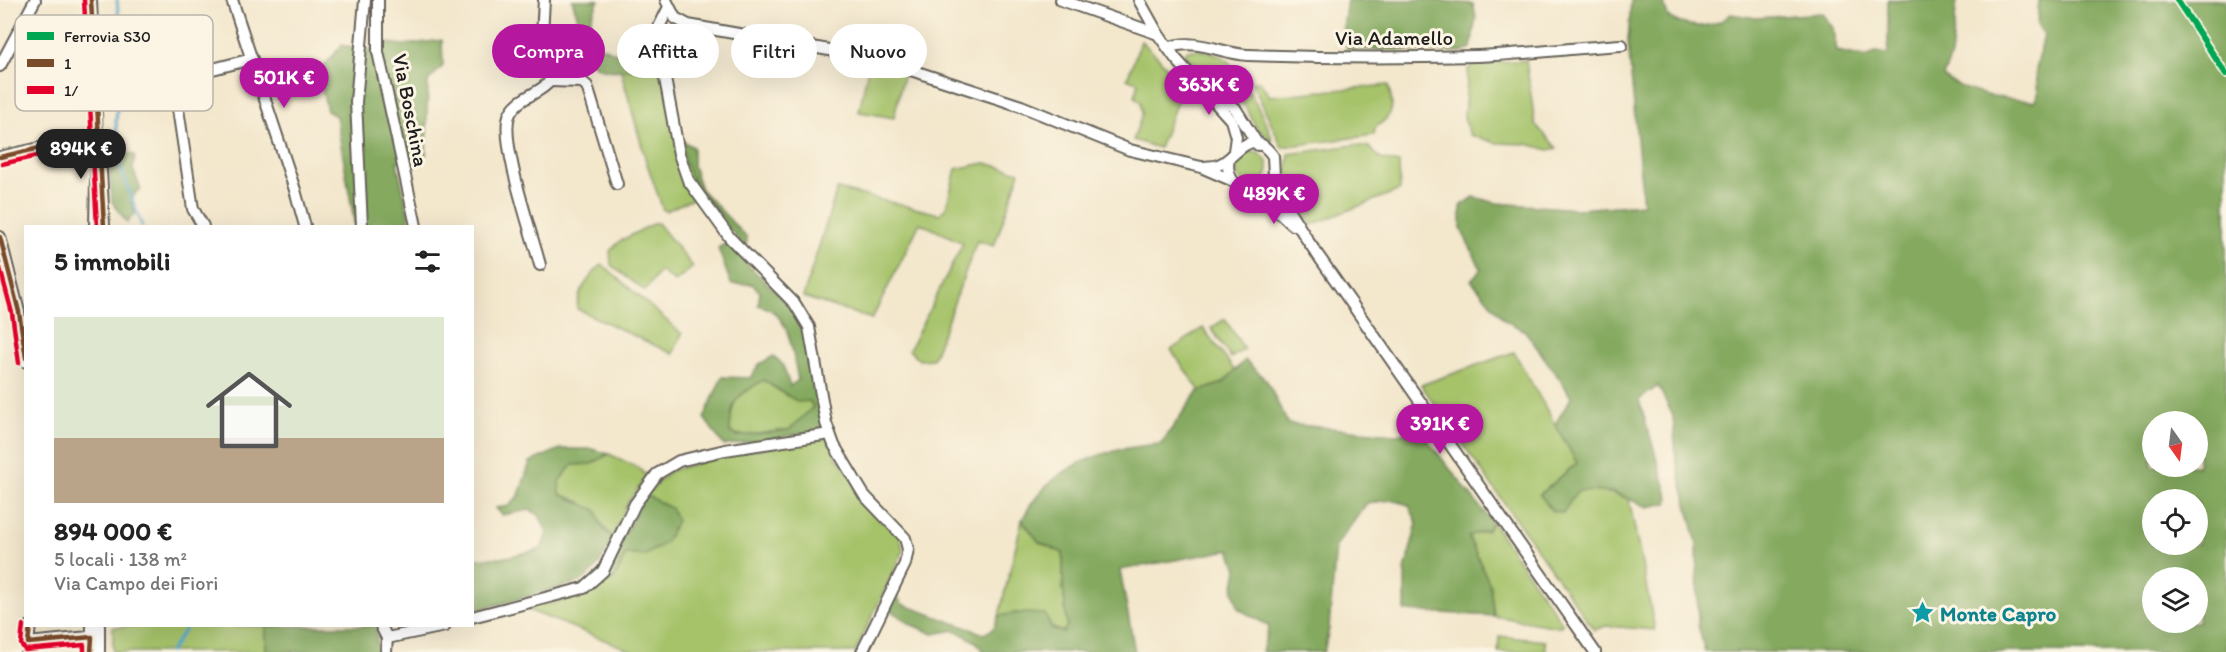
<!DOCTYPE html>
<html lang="it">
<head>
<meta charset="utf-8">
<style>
  :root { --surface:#fff; --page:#f6f6f6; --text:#222; --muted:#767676; --line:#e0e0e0; --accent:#b5179e }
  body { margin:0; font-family:Itim,sans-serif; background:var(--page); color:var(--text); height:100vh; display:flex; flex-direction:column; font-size:22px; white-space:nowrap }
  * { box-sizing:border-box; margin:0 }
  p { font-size:20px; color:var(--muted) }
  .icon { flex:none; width:33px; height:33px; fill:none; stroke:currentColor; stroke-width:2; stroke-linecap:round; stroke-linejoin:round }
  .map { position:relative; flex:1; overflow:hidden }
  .details { position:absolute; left:24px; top:225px; width:450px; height:402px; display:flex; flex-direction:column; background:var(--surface); border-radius:0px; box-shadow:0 6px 24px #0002 }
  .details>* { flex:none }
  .banner { position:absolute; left:492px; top:24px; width:570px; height:54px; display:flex; gap:12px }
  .needle { width:39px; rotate:166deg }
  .tools { position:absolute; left:2142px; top:411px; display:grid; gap:12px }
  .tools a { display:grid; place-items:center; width:66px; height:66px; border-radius:50%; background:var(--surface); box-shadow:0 6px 24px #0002; font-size:30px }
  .price { position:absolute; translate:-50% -51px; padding:0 14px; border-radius:21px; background:var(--accent); color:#fff; font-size:20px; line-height:39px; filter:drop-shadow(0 2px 3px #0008) }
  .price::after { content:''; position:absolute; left:50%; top:36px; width:18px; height:14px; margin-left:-9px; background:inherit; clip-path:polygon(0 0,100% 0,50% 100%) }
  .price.on { background:#222; color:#fff }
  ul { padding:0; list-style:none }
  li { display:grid; align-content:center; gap:12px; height:318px; padding:0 30px }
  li+li { border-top:2px solid var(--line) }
  li span { display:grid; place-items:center; height:186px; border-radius:0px; color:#555 }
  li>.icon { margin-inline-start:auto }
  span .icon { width:108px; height:108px; fill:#fffc; stroke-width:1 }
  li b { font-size:26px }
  h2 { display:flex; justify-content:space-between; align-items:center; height:72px; padding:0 30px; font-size:26px }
  .tag { padding:0 21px; border-radius:27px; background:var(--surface); box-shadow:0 6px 24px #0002; font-size:21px; line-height:54px }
  .tag.on { background:var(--accent); color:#fff }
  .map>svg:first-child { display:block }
  .green { fill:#a6c36b; stroke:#617044; stroke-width:1.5 }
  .forest { fill:#84a95f; stroke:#50623e; stroke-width:1.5; fill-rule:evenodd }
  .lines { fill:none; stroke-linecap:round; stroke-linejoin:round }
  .stream { stroke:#50a6cc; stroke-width:3 }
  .minor-casing { stroke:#67635a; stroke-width:14 }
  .minor { stroke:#fff; stroke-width:10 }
  .bus-1-casing { stroke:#fcf5e5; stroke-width:9 }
  .bus-2-casing { stroke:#fcf5e5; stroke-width:9 }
  .bus-1 { stroke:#7a4b2a; stroke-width:4.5 }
  .bus-2 { stroke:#e4002b; stroke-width:4.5 }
  .rail-1-casing { stroke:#fcf5e5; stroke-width:10 }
  .rail-1 { stroke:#00a651; stroke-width:6 }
  .labels { text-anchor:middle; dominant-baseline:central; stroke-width:6; stroke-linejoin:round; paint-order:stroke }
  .street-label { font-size:21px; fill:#1c1c1c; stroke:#fcf5e5 }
  .culture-label { font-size:21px; font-weight:bold; fill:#0d838f; stroke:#fcf5e5; text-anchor:start }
  .key { fill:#fcf5e5; stroke:#b9b4a9; stroke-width:1.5 }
  .key-label { font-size:16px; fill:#1c1c1c }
</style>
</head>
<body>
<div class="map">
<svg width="2226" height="652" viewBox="0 0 2226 652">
  <rect width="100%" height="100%" fill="#fcf5e5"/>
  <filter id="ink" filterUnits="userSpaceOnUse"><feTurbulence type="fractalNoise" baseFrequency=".0167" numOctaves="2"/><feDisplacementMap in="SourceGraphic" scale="12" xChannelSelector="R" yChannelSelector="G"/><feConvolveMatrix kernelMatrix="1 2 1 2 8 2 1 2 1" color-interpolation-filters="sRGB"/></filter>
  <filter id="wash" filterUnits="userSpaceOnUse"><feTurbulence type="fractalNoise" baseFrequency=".008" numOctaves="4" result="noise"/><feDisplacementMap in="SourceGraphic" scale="24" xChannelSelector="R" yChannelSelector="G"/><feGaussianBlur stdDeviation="1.35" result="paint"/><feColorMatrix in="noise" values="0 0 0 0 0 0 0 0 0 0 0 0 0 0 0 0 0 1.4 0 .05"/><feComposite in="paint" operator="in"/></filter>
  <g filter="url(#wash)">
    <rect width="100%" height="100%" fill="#f3e7cc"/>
    <g class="green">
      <path d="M 1141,41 L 1158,57 L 1183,87 L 1159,148 L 1133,140 L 1142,115 L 1141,102 L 1135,97 L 1138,82 L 1127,79 Z"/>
      <path d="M 1188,50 C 1200,49 1219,52 1228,61 C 1239,73 1271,126 1272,141 L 1256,127 L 1245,106 L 1191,61 L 1184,53 Z"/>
      <path d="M 1526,60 L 1535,124 L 1557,148 L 1549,150 L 1527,144 L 1496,143 L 1470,135 L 1464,117 L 1468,69 L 1475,64 Z"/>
      <path d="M 869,62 L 904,73 L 894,118 L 859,112 Z"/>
      <path d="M 655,66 L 662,76 L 696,197 L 666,211 L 663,210 L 646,161 L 621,71 Z"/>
      <path d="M 1259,81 L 1270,96 L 1388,85 C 1394,108 1395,114 1375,128 L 1374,135 L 1282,147 L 1252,82 Z"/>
      <path d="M 1355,145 L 1369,147 L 1381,159 L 1399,163 L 1400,190 L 1311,225 C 1290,196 1282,192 1289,154 Z"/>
      <circle cx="1252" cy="168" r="16"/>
      <path d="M 985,163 L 1020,172 L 994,246 L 977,241 L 933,359 L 919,360 L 909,350 L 963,243 L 920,223 L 872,319 L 803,297 L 837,189 L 939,214 L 946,208 L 956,169 Z"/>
      <path d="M 654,223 L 658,223 L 693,267 L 675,282 L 660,271 L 645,291 L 611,265 L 610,251 L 620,241 Z"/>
      <path d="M 602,264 L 682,334 L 673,354 L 577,309 C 577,291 590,276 602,264 Z"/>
      <path d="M 1225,319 L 1244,349 L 1231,358 L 1211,328 Z"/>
      <path d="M 1203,328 L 1235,371 L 1223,383 L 1200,391 L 1171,350 Z"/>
      <path d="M 1514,352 L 1577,463 L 1540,494 C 1571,491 1600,487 1629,499 L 1655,630 L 1606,626 L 1594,630 L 1421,385 Z"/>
      <path d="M 763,380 L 787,396 L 810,401 L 813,408 L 789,430 C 769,430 749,441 730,432 C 731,396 736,398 763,380 Z"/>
      <path d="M 828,437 L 836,457 L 900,533 L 903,552 L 855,652 L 635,652 L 523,608 L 559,602 L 614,580 L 626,554 L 644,555 L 646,495 L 670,471 L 721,456 Z"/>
      <path d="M 609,454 L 639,468 L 647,477 L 628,502 L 613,537 L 581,502 L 560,494 L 559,481 L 572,465 L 591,464 Z"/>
      <path d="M 1022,520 L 1039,542 L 1063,553 L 1063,585 L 1067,626 L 1063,632 L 1016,613 L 999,616 Z"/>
      <path d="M 1492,522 L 1563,624 L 1558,627 L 1494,616 L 1490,585 L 1468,535 L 1488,530 Z"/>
      <path d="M 136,626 L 266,626 L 266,652 L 113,652 L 113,627 Z"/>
      <path d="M 1499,636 L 1545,641 L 1546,652 L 1498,652 Z"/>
    </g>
    <g class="forest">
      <path d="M 572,0 L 599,0 L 591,18 L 593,43 L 630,59 L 637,69 C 606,72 598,73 576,50 L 577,15 Z"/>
      <path d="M 1347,0 L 1428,0 L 1473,4 L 1476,17 L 1471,48 L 1463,52 L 1347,49 L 1343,28 Z"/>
      <path d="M 1631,0 L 1663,0 L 1668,17 C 1688,29 1713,30 1731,14 L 1756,18 L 1822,13 L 1833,28 L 1837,51 L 1865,57 L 1876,53 L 1888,54 L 1888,0 L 1957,0 L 1951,56 L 1943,76 C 1968,95 2003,99 2034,101 L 2038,95 L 2036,69 L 2044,35 L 2037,24 L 2039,0 L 2226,0 L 2226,652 L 1705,652 L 1698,625 L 1697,544 L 1676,461 L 1673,416 L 1658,386 L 1639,400 L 1669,499 L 1667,503 L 1648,507 L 1612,492 L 1577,491 L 1563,513 L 1552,511 L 1540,495 L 1577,463 L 1555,424 L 1571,398 L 1564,385 L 1525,331 L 1504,320 L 1471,280 L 1481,269 L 1461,229 L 1461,205 L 1474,197 L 1497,203 L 1578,209 L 1643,204 L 1628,42 ZM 2152,422 L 2198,422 L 2198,466 L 2152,466 ZM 2152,500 L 2198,500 L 2198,544 L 2152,544 ZM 2152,578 L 2198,578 L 2198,622 L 2152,622 Z"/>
      <path d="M 442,40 L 443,66 L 428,81 L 426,155 L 397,162 L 411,226 L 355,226 L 336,116 L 327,111 L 318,73 L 342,45 L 363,51 L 386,43 L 404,45 Z"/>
      <path d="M 681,140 L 693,147 L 693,166 L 701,189 L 747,238 L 746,248 C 728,227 696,192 687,168 C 684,160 683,149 681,140 Z"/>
      <path d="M 113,151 L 135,155 L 133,169 L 141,190 L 136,192 L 131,202 L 135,213 L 127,223 L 112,202 L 109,161 Z"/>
      <path d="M 728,242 C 738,249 742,258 750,267 C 770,288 792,301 805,328 L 826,430 L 724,446 L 704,418 L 722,377 L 750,378 L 759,364 L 774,356 L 783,365 L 790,386 L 798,380 C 792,352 791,312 758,305 L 760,292 L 752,284 L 731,284 L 718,248 ZM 763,380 L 798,402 L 810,401 L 813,407 L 789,430 L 738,436 L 730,432 C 731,397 736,398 763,380 Z"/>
      <path d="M 1245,360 L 1267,381 L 1288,424 L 1393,434 L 1421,432 L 1492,522 L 1488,530 L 1468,536 L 1490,585 L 1494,616 L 1405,611 L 1405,570 L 1417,523 L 1409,505 L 1392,500 L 1367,503 L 1336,546 L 1329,629 L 1324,652 L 1262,652 L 1269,626 L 1239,609 L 1233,591 L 1237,569 L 1230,550 L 1120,570 L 1135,652 L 984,652 L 976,642 L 955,630 L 933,634 L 912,625 L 890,610 L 896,595 L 902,604 L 984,634 L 993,629 L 999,616 L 1016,613 L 1045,614 L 1053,630 L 1063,632 L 1067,626 L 1063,585 L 1063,553 L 1039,542 L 1022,520 C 1049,465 1103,448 1161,444 L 1197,392 L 1223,383 Z"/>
      <path d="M 560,449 L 592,449 L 609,454 L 591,464 L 572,465 L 559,481 L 560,494 L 596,510 L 603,529 L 613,537 C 604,557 598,570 580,582 L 473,611 L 473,559 L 507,557 L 541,549 L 547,533 L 539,515 L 530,510 L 502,515 L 496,508 L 509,506 L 519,495 L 530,462 Z"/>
      <path d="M 646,495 L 671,508 L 677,521 L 665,543 L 644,556 L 626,554 L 614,580 L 600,585 C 616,556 628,523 646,495 Z"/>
      <path d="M 266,626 L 376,626 L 378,652 L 266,652 Z"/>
    </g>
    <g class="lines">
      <g class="stream">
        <path d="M 117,0 L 122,61 L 116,120 L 118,160 L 142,226"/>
        <path d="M 170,652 L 187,626"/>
      </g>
    </g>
  </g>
  <g filter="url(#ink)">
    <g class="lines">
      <defs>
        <g id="minor">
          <path d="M 91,0 L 97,135 L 95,226"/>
          <path d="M 232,0 L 295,190 L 305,226"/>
          <path d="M 378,0 L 378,52 L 416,226"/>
          <path d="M 666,0 L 675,18 L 688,25 L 874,58 L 1021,106 L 1130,150 L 1201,167 L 1231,180"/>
          <path d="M 1061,0 L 1158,34"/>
          <path d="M 1139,0 L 1158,34 L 1176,59 L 1231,120 L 1236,137 L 1234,151"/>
          <path d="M 668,9 L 659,27 L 659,46 L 679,154 L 688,180 L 730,238 L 795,304 L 809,327 L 826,423 L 834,445 L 864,495 L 905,538 L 908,549 L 905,564 L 862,652"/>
          <path d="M 1168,48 C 1195,37 1222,54 1248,55 C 1324,58 1401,58 1477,56 C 1525,54 1574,48 1622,45"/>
          <path d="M 0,66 L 35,0"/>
          <path d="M 550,81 L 582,82 L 587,86 L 617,184"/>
          <path d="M 1215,93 L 1235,108 L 1258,145"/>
          <path d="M 0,157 L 97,135"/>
          <path d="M 1204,167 C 1208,166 1214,167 1218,165 C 1237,159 1249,123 1273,156 L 1274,176 C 1259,202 1222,189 1229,159"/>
          <path d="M 101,171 L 104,226"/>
          <path d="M 1274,176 L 1280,196 L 1308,241 L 1595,652"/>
          <path d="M 1256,191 L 1293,225"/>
          <path d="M 203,226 L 193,209 L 178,109 L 182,86 L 193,74 L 252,59"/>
          <path d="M 362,226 L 356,102 L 365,0"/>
          <path d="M 0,237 L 19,312 L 26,362"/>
          <path d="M 540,265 C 532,234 500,143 509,116 C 516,97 539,95 550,81 L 542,35 L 544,0"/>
          <path d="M 472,617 L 584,588 L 603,571 L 635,504 L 657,474 L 679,461 L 725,450 L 830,434"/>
          <path d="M 381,626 L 387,638 L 386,652"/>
          <path d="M 387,638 L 445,626"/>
          <path d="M 28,643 L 99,636"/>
          <path d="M 27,652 L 30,626"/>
          <path d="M 91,652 L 92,626"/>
          <path d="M 99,652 L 99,626"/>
        </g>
      </defs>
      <use href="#minor" class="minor-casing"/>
      <use href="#minor" class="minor"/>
      <defs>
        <g id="bus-1">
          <path d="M 91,0 L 104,226"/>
          <path d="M 0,157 L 97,135"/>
          <path d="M 0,237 L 19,312 L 26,358"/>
          <path d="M 30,626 L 28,643 L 92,637 L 91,652"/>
        </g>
        <g id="bus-2">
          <path d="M 84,0 L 97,226"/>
          <path d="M 2,164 L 99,142"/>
          <path d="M 0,268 L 12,313 L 19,363"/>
          <path d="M 23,625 L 21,644 L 25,650 L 84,645 L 84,652"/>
        </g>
      </defs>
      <use href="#bus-1" class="bus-1-casing"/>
      <use href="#bus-2" class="bus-2-casing"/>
      <use href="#bus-1" class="bus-1"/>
      <use href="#bus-2" class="bus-2"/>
      <defs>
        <path id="rail-1" d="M 2177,0 L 2226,74"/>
      </defs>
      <use href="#rail-1" class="rail-1-casing"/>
      <use href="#rail-1" class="rail-1"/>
    </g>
  </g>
  <defs>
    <symbol id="sight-bare" viewBox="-9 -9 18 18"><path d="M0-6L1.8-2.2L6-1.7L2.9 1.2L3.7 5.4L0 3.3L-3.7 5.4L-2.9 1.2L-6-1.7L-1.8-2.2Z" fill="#0f9aa8" stroke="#fcf5e5" stroke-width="2.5" paint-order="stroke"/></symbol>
  </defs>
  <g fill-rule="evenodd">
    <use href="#sight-bare" x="1906" y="596" width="33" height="33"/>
  </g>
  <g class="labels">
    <g class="street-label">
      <text x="1394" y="37">Via Adamello</text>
      <text transform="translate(411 110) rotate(79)">Via Boschina</text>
    </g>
    <g class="culture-label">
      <text x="1940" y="613">Monte Capro</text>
    </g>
  </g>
  <rect x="15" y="15" width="198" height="96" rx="9" class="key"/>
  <rect x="27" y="32" width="27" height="8" fill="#00a651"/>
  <rect x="27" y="59" width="27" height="8" fill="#7a4b2a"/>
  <rect x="27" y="86" width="27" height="8" fill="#e4002b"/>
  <g class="key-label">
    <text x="64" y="42">Ferrovia S30</text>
    <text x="64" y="69">1</text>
    <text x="64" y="96">1/</text>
  </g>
</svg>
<div class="tools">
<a><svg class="needle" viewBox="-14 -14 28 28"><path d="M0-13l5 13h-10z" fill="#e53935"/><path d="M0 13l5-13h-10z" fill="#767676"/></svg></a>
<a><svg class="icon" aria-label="locate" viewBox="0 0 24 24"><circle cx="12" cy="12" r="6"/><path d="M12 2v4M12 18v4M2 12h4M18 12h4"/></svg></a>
<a><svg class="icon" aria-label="layers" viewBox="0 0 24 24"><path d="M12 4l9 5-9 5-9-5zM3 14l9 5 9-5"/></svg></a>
</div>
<b class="price" style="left:284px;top:109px">501K €</b>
<b class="price" style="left:1209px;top:116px">363K €</b>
<b class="price on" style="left:81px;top:180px">894K €</b>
<b class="price" style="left:1274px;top:225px">489K €</b>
<b class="price" style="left:1440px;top:455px">391K €</b>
<div class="banner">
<a class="tag on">Compra</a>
<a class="tag">Affitta</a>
<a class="tag">Filtri</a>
<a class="tag">Nuovo</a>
</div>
<section class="details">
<h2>5 immobili<svg class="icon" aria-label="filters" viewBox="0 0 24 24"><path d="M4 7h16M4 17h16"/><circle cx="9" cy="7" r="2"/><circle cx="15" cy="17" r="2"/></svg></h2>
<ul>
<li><span style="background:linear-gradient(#dfe7d0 65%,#b9a48a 0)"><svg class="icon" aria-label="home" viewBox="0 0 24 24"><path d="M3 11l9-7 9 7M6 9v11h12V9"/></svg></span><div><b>894 000 €</b><p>5 locali · 138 m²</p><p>Via Campo dei Fiori</p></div></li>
</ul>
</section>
</div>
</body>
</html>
